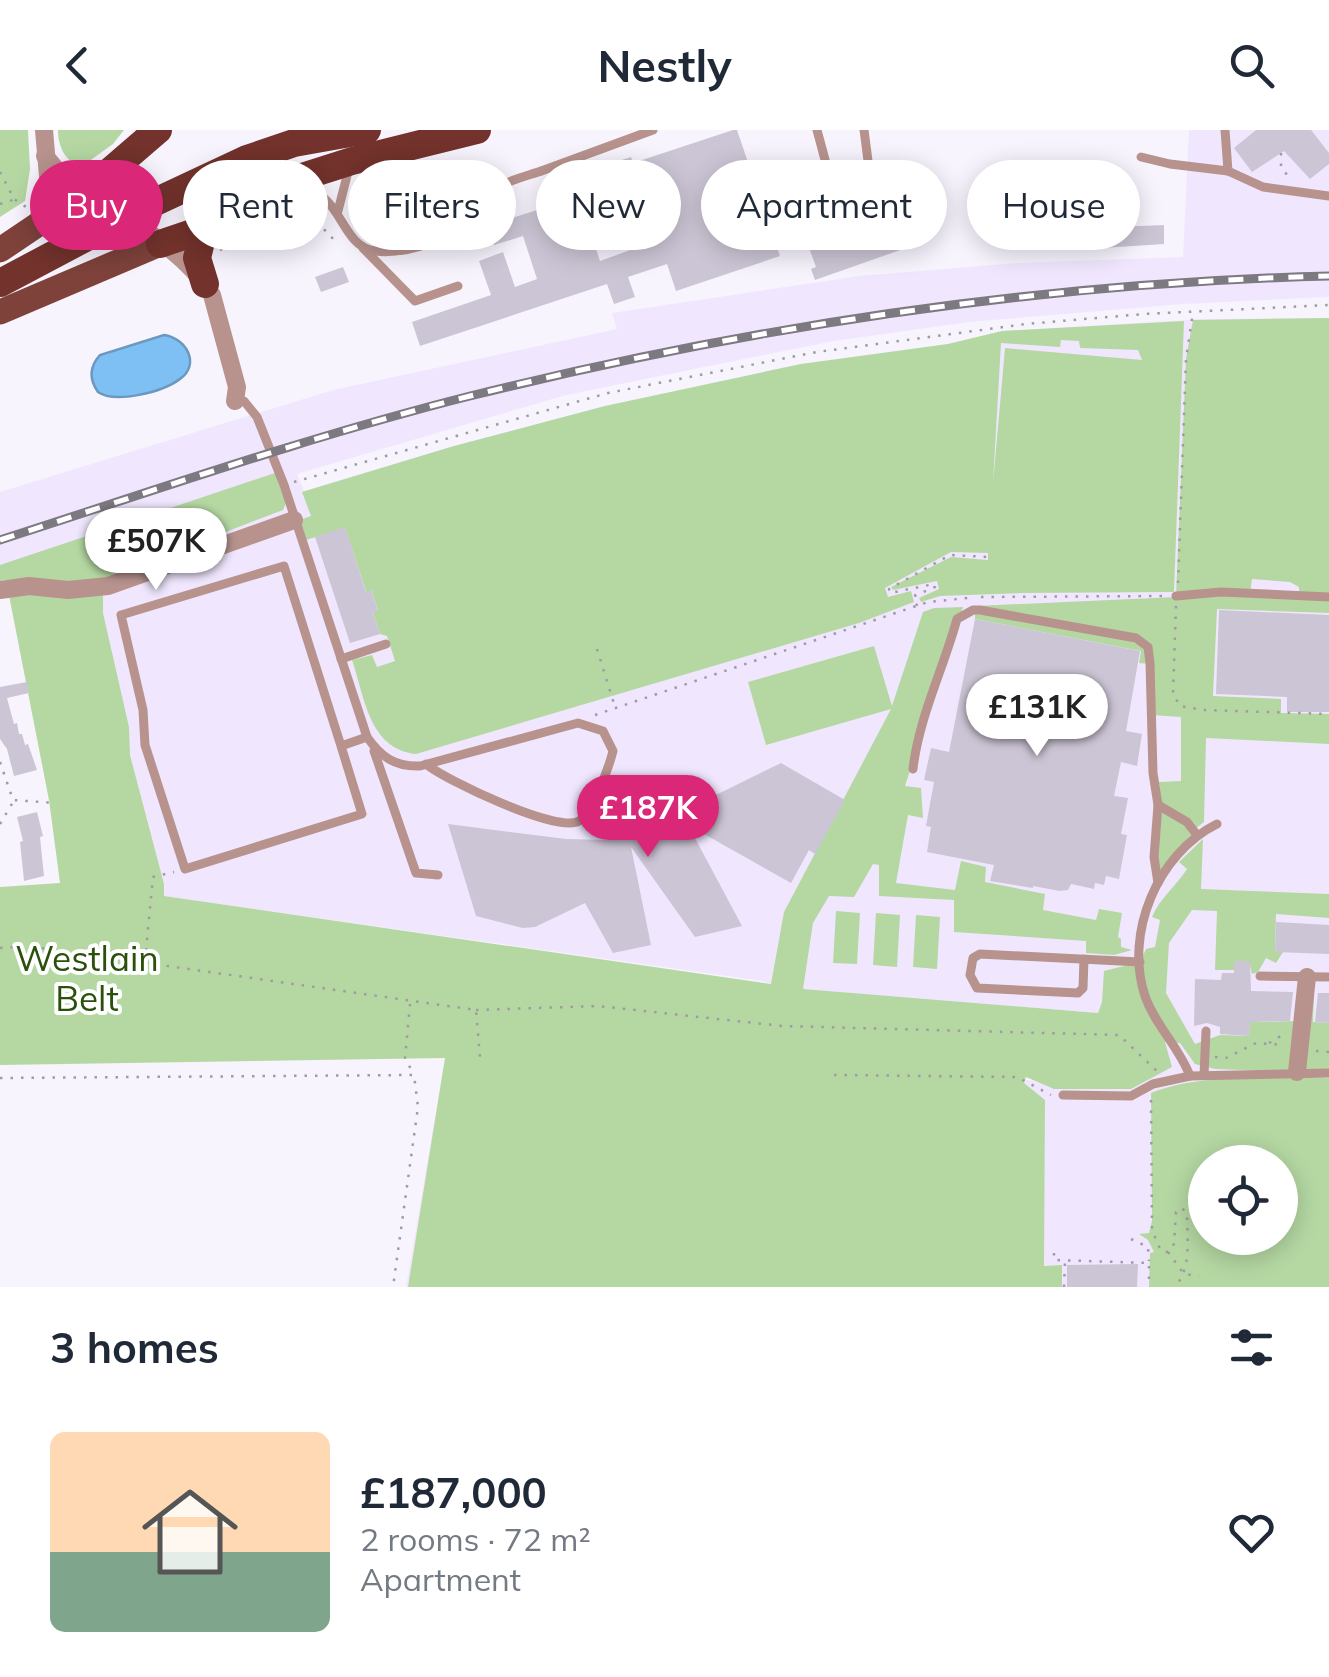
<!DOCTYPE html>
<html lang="en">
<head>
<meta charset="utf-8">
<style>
  :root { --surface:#fff; --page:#f6f6f7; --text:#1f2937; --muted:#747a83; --accent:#db2777 }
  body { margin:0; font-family:Mulish,sans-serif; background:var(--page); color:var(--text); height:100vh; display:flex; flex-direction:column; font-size:38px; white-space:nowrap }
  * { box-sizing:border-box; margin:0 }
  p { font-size:32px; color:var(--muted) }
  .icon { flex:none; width:55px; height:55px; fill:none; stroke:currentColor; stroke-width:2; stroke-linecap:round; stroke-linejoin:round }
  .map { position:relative; height:1157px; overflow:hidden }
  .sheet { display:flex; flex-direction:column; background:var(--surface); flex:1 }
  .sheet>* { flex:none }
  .top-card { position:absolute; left:30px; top:30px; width:1270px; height:90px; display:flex; gap:20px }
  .controls { position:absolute; left:1188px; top:1015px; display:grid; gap:20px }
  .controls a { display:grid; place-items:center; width:110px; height:110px; border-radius:50%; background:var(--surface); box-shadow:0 5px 25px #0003; font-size:50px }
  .price { position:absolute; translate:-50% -85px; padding:0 22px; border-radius:35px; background:#fff; color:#222; font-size:32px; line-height:65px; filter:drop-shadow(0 2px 5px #0008) }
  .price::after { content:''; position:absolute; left:50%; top:60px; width:30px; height:22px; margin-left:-15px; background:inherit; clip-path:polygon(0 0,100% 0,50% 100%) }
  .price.selected { background:var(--accent); color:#fff }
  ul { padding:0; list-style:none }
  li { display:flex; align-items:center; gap:30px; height:250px; padding:0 50px }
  li span { display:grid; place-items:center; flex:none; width:280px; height:200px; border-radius:15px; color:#555 }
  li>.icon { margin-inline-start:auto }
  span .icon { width:120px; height:120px; fill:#fffc; stroke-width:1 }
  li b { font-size:42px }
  h2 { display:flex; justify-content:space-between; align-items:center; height:120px; padding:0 50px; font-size:42px }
  .chip { padding:0 35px; border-radius:45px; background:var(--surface); box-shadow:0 5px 25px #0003; font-size:35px; line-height:90px }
  .chip.selected { background:var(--accent); color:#fff }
  header { display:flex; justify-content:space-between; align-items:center; height:130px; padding:0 50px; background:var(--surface); font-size:45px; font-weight:700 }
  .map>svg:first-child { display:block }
  .built { fill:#f0e7fe; fill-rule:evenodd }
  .green { fill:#b5d8a3; fill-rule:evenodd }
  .water { fill:#7fc0f4; stroke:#6b98be; stroke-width:2.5 }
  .building { fill:#ccc5d5; fill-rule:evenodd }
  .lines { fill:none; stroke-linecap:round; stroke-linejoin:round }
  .path { stroke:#9e9ba3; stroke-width:2.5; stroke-dasharray:2.5 8; stroke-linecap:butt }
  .service { stroke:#b8938e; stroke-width:9 }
  .minor { stroke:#b8938e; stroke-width:18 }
  .primary { stroke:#7e423b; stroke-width:25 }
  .trunk { stroke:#73322c; stroke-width:28 }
  .rail-casing { stroke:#7c7980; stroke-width:9 }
  .rail { stroke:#fff; stroke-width:5; stroke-dasharray:15; stroke-linecap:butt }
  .trunk-bridge { stroke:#73322c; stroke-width:28 }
  .labels { text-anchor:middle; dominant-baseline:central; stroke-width:8; stroke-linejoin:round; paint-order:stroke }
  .park-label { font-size:35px; fill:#2a500b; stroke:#fff }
</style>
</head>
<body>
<header><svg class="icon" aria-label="back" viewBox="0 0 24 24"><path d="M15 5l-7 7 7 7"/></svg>Nestly<svg class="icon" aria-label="search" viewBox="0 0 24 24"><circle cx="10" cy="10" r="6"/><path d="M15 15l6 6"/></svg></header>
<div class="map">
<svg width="1329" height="1157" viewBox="0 0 1329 1157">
  <rect width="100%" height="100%" fill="#f8f4fe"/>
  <path class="built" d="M 1189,0 L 1329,0 L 1329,167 L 1184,174 L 969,192 L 834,211 L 566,265 L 297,344 L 304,361 L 454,316 L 605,276 L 801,234 L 948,214 L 1002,201 L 1202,189 L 1329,188 L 1329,1157 L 406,1157 L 445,929 L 480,927 L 619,939 L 1017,947 L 1043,954 L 1098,883 L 786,858 L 762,851 L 163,766 L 49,670 L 10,466 L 6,450 L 0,451 L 0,362 L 333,260 L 617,199 L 612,183 L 859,146 L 1017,133 L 1183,127 ZM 1205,1032 L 1280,1032 L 1280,1108 L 1205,1108 Z"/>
  <g class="green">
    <path d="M 0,0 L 28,0 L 30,39 L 25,71 L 0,87 Z"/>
    <path d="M 58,0 L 124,0 L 113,14 L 81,37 C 65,31 58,17 58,0 Z"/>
    <path d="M 1329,188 L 1329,467 L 1299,465 L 1299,457 L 1290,452 L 1252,449 L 1250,464 L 1176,466 L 1186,229 L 1193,190 Z"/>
    <path d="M 1184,191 L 1174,462 L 1022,463 L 940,466 L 921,472 L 919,468 L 939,459 L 937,451 L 893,460 L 891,457 L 951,427 L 988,430 L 988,423 L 951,422 L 885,458 L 888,467 L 911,461 L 914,472 L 859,493 L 416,624 C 369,619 365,568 352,530 L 372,525 L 377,537 L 395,531 L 387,506 L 380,504 L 373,483 L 378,480 L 371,460 L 368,467 L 345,398 L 306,410 L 300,390 L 311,386 L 302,362 L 454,316 L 605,276 L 801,234 L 948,214 L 1002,201 ZM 1061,210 L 1079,211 L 1080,218 L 1138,220 L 1142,230 L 1005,218 L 993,353 L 1001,213 L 1060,217 Z"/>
    <path d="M 275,343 L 286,373 L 283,380 L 103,449 L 103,483 L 129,597 L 130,625 L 164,754 L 164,766 L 771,854 L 784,782 L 891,579 L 766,615 L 748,552 L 874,516 L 892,576 L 923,482 L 934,478 L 963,477 L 905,656 L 921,658 L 923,688 L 908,685 L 896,753 L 955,760 L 961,731 L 986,737 L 985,752 L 1045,764 L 1043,780 L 1096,790 L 1099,779 L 1122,783 L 1118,807 L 1121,809 L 1121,817 L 1132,820 L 1114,825 L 1086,823 L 1086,811 L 954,802 L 954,770 L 879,766 L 879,735 L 873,734 L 854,767 L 829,766 L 813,793 L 803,859 L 1098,883 L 1102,872 L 1104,841 L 1140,832 L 1146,819 L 1155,817 L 1160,790 L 1152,787 C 1159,769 1176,756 1187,739 L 1179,732 L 1203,709 L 1201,759 L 1329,764 L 1329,788 L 1276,784 L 1275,822 L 1283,822 L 1276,833 L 1266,828 L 1258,842 L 1252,844 L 1249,831 L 1235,831 L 1234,840 L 1215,840 L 1217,781 L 1192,780 L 1169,813 L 1166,863 L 1195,914 L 1220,905 L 1249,906 L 1250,888 L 1259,892 L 1295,891 L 1314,863 L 1313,892 L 1329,893 L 1329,943 L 1215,939 L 1195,934 L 1180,913 L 1165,912 L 1172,937 L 1131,959 L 1054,959 L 1026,947 L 1024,953 L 1045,970 L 1044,1136 L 1062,1135 L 1062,1157 L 408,1157 L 445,928 L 0,935 L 0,757 L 60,753 L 49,670 L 6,450 L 0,451 L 0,435 Z"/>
    <path d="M 1220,465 L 1329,469 L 1329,483 L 1217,479 L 1213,566 L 1281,569 L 1281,583 L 1329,584 L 1329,614 L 1206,608 L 1204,692 L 1195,699 L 1197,705 L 1158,753 L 1154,743 L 1161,675 L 1159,652 L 1181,651 L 1181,587 L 1152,585 L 1150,534 L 1139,533 L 1141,521 L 975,489 L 975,476 Z"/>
    <path d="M 836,781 L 860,783 L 857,834 L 833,833 Z"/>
    <path d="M 876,783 L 900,785 L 897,837 L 873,835 Z"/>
    <path d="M 916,785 L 940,787 L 937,839 L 913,837 Z"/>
    <path d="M 1288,946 L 1329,948 L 1329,1157 L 1149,1157 L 1150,1123 L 1154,1122 L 1148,1110 L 1139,1104 L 1149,1103 L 1152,1091 L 1151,963 C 1194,946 1243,949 1288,946 ZM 1205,1032 L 1280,1032 L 1280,1108 L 1205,1108 Z"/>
  </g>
  <path class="water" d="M 164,205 C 186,208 201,234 180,249 C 163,262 115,274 98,262 C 89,249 89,237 100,225 Z"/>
  <g class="building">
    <path d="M 733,0 L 737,0 L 780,126 L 676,161 L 667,134 L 628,147 L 635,167 L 614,174 L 607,154 L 420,216 L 412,192 L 491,165 L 479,131 L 503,122 L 515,157 L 537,149 L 523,106 L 494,115 L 487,96 L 556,74 L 547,48 L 570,39 L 572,46 L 631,27 L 633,33 ZM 641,64 L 651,93 L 630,100 L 636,118 L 600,131 L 584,83 Z"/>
    <path d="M 1256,0 L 1311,0 L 1329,23 L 1329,34 L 1310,49 L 1284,21 L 1252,42 L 1234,18 Z"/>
    <path d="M 877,69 L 879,76 L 884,74 L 890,92 L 899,89 L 907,112 L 901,114 L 903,119 L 815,150 L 811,139 L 816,137 L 803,101 L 809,99 L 804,85 L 822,78 L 836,117 L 863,108 L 852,78 Z"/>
    <path d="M 1164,95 L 1164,114 L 1072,120 L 1071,107 L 1116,105 L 1116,97 Z"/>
    <path d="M 343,137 L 349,152 L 321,162 L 315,147 Z"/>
    <path d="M 345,397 L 366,462 L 371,460 L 378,481 L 373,483 L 380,504 L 350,513 L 315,407 Z"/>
    <path d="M 1219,480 L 1329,485 L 1329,582 L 1287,582 L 1287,567 L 1216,564 Z"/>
    <path d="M 975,489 L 1140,521 L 1126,601 L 1142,604 L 1137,636 L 1121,632 L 1114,666 L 1128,668 L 1121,704 L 1127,705 L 1119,749 L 1106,746 L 1104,755 L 1095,753 L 1094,759 L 1071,754 L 1068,760 L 1060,761 L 1033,756 L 1033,758 L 990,751 L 994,735 L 927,722 L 931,697 L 926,696 L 934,652 L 924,650 L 931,618 L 949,622 Z"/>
    <path d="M 27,552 L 29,563 L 7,568 L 14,594 L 17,593 L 19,604 L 22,604 L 25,615 L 28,614 L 37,640 L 14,646 L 7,619 L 0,609 L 0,557 Z"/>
    <path d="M 781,633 L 845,670 L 815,724 L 809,720 L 791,753 L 688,695 L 742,796 L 695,807 L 631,717 L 651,815 L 613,823 L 585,773 L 535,797 L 523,798 L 476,786 L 448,694 L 566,709 L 609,710 L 647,699 Z"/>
    <path d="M 37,682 L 43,706 L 40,707 L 44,746 L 24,751 L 20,712 L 23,711 L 17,687 Z"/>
    <path d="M 1276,792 L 1329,795 L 1329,824 L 1275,822 Z"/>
    <path d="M 1234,831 L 1250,831 L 1251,861 L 1293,862 L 1290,891 L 1250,892 L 1249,906 L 1220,904 L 1220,897 L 1207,893 L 1194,896 L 1195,849 L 1221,850 L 1222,843 L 1234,843 Z"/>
    <path d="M 1318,863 L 1329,863 L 1329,893 L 1315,892 Z"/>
    <path d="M 1138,1134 L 1137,1157 L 1067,1157 L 1067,1135 Z"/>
  </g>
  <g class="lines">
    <g class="path">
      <path d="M 1281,23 L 1281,37 L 1291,50"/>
      <path d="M 0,42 L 14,69 L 26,77"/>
      <path d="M 0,74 L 13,70"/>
      <path d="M 220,120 L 294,85 L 321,96 L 336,112"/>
      <path d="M 294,352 L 608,263 L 817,222 L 1026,194 L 1144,184 L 1329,175"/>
      <path d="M 1178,453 L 1186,229 L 1193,182"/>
      <path d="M 981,467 L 1163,466"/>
      <path d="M 917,476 L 914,466 L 935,457 L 934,454 L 890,463 L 889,459 L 950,425 L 988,427"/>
      <path d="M 1176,476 L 1173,564 L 1180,576 L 1203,580 L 1329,584"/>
      <path d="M 597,519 L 615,577"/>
      <path d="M 595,585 L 928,472 L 968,468"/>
      <path d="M 0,632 L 13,670 L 55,673"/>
      <path d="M 0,694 L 13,672"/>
      <path d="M 0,818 L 27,816 L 476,880 L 480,927"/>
      <path d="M 145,831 L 153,747 L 174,742"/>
      <path d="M 410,874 L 405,928 L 413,943"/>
      <path d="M 476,880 L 598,876 L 782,896 L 1119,905 L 1158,942"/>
      <path d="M 1269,913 L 1284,904"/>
      <path d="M 1316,921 L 1329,922"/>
      <path d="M 1215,927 L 1226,928 L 1256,913 L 1283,915"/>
      <path d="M 834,945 L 1017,947 L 1051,965"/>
      <path d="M 0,948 L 414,945 L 418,977 L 393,1157"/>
      <path d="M 1151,970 L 1152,1100 L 1161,1121 L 1168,1122 L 1174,1114 L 1176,1082 L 1182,1078 L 1187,1084 C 1187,1109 1192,1137 1175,1157"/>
      <path d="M 1131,1109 L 1148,1117 L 1149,1131"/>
      <path d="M 1168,1122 L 1184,1144 L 1199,1146"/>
      <path d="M 1054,1123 L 1054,1130 L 1149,1133 L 1149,1157"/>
      <path d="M 1064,1157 L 1065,1132"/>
    </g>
    <g class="service">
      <path d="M 817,0 L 831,52"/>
      <path d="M 864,0 L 870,46"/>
      <path d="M 1225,0 L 1228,41"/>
      <path d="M 1141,27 L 1170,34 L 1228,41 L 1263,57 L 1329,66"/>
      <path d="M 302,58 C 343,64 340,116 375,121 C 406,125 454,108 476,87 C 485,78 489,63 500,56 C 513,49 530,45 544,40 C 580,27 617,13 653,0"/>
      <path d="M 338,81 L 349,38"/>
      <path d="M 363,118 L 415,171 L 458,156"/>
      <path d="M 235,271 L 244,271 L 257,287 L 284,355 L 367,607 C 381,627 395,637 420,636 L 578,593 L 603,601 L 613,621 C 609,637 592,683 579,691 C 559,704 445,650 426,634"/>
      <path d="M 1176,466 L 1221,462 L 1329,467"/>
      <path d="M 341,529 L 386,514"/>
      <path d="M 341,616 L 284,436 L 121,485 L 143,580 L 145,615 L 185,739 L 362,684 L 341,616 L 367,607"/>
      <path d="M 374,621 L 416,743 L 438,745"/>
      <path d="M 913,639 C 919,587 943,540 957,489 L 973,480 L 980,480 L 1136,508 L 1148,517 L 1150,533 L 1153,643 L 1158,675 L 1154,727 L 1158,753"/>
      <path d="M 1158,675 L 1187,692 L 1197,705"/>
      <path d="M 1217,694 C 1158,723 1124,803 1145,866 C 1155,895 1179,917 1190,946 L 1329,943"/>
      <path d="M 1084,829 L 1083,858 L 1078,863 L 977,858 L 970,845 L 973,828 L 980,824 L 1140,832"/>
      <path d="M 1260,846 L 1329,847"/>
      <path d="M 1204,945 L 1206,901"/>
      <path d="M 1063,965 L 1131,966 L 1153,954 L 1190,946"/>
    </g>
    <g class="minor">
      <path d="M 45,26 L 60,44 C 106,78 182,114 212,165 L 237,257 L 235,271"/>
      <path d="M 36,96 L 49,58 L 44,0"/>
      <path d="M 0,460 L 29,456 L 68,460 L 108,456 L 294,390"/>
      <path d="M 1297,942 L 1307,847"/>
    </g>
    <g class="primary">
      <path d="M 0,120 L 86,62"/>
      <path d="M 0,182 L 160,114"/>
    </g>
    <g class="trunk">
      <path d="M 86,62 L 158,0"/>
      <path d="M 136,81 L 247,29 L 294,13 L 367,0"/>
      <path d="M 204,99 L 197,128 L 205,154"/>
      <path d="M 160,114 L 204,99 L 264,63 L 305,46 L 352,31 L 477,0"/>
      <path d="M 0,153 L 104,98"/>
    </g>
    <defs>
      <path id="rail" d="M 0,410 C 156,360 311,306 470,266 C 749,197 1041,153 1329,146"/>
    </defs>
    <use href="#rail" class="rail-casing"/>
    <use href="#rail" class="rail"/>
    <path class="trunk-bridge" d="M 104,98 L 136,81"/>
  </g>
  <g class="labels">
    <g class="park-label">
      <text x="87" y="828">Westlain<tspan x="87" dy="40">Belt</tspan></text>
    </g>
  </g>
</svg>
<div class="controls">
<a><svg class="icon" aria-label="locate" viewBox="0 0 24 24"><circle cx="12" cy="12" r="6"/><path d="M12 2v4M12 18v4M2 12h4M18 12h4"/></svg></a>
</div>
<b class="price" style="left:156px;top:463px">£507K</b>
<b class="price" style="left:1037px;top:629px">£131K</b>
<b class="price selected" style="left:648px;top:730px">£187K</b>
<div class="top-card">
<a class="chip selected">Buy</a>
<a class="chip">Rent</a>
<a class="chip">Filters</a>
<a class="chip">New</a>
<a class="chip">Apartment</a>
<a class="chip">House</a>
</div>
</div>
<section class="sheet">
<h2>3 homes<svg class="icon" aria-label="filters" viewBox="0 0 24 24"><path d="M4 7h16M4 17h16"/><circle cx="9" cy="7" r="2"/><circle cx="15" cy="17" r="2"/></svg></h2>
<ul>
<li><span style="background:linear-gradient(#ffd9b3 60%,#7fa58c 0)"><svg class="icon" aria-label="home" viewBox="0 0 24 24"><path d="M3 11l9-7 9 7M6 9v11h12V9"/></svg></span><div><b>£187,000</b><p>2 rooms · 72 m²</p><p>Apartment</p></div><svg class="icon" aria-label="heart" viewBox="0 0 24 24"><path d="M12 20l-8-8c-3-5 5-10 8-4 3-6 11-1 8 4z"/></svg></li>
</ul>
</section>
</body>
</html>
